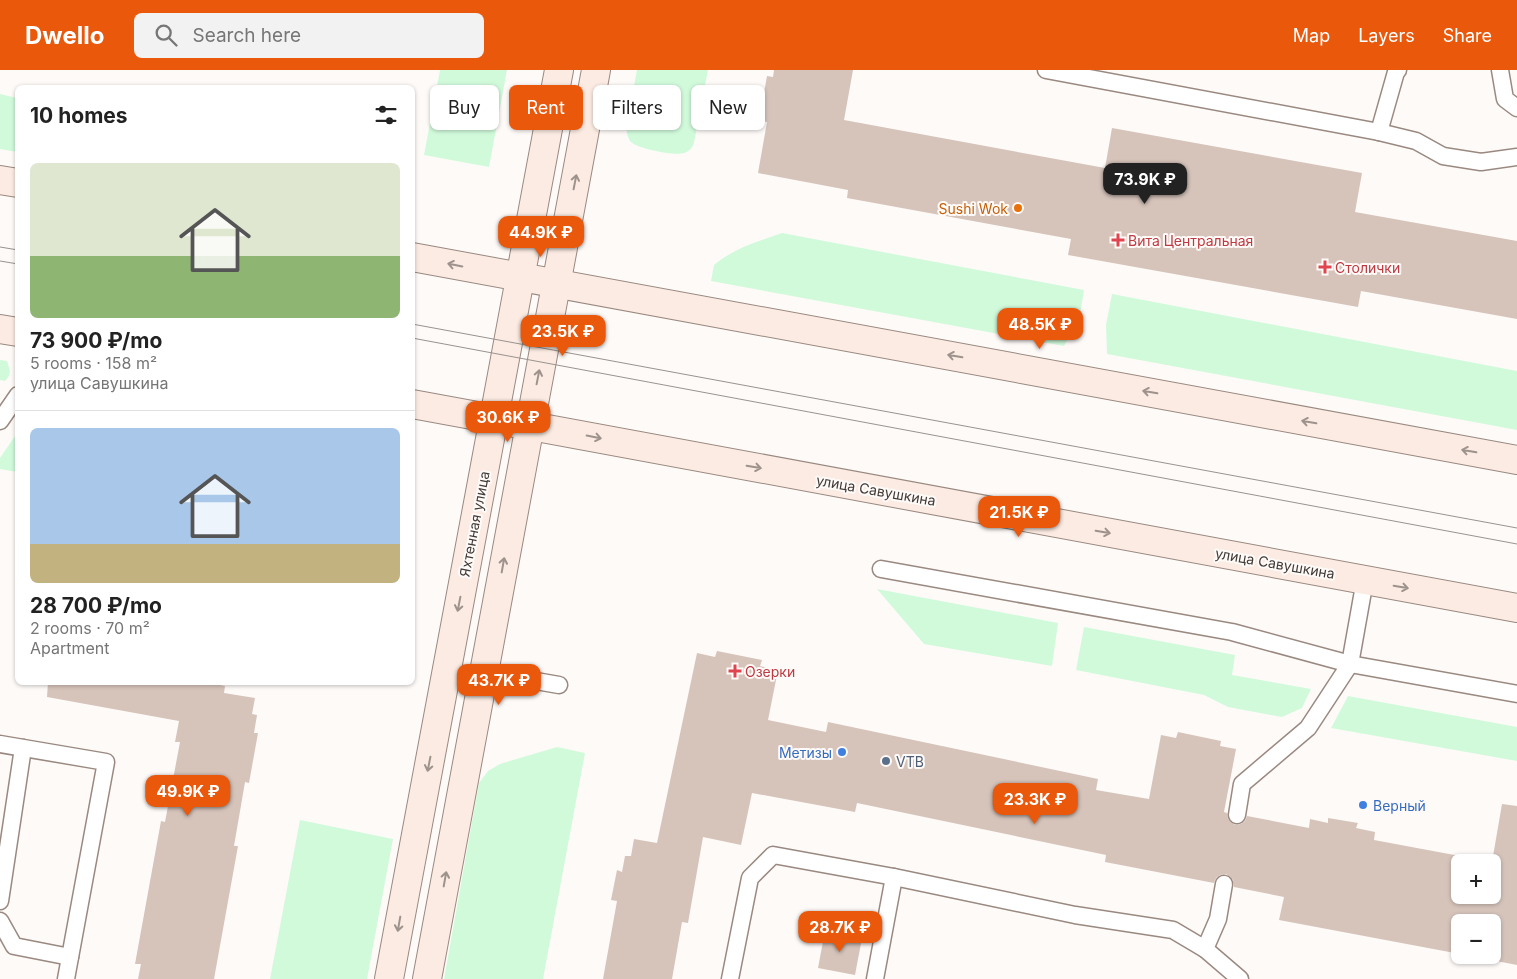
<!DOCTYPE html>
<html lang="en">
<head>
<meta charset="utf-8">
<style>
  :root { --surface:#fff; --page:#f2f2f2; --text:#222; --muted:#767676; --line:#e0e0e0; --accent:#ea580c }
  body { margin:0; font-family:Inter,sans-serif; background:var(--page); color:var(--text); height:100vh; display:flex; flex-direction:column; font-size:19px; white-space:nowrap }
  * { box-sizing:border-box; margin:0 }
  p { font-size:16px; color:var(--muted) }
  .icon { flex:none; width:28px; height:28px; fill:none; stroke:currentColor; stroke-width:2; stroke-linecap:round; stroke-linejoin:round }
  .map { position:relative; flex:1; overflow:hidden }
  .drawer { position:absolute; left:15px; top:15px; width:400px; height:600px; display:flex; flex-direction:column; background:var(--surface); border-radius:8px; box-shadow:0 1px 4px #0004 }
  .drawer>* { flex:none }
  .guide { position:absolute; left:430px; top:15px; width:475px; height:45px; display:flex; gap:10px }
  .tools { position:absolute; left:1451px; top:784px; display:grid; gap:10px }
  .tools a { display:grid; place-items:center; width:50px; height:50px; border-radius:8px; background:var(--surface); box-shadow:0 1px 4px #0004; font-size:25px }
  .price { position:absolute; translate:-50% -42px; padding:0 11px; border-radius:10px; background:var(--accent); color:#fff; font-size:16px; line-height:32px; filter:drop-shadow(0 1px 2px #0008) }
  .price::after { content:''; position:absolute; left:50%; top:30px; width:15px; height:11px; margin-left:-8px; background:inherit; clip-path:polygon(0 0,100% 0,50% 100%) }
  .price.on { background:#222; color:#fff }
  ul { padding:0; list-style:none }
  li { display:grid; align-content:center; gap:10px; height:265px; padding:0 15px }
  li+li { border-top:1px solid var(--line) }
  li span { display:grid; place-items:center; height:155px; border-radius:8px; color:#555 }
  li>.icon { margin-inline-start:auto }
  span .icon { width:90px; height:90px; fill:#fffc; stroke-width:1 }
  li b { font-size:21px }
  h2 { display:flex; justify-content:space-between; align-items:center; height:60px; padding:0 15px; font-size:21px }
  .chip { padding:0 18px; border-radius:8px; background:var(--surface); box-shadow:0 1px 4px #0004; font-size:18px; line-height:45px }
  .chip.on { background:var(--accent); color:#fff }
  header { display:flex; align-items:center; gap:30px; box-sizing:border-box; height:70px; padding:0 25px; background:var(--accent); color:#fff }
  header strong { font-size:24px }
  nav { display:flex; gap:28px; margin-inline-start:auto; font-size:18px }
  .search { width:350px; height:45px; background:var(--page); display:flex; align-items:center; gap:12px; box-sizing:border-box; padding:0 18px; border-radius:8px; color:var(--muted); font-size:19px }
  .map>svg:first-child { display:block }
  .green { fill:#d1fadb }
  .building { fill:#d6c4bb; fill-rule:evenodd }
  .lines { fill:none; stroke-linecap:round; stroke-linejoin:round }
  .lane-casing { stroke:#9a8980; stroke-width:19 }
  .secondary-casing { stroke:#9a8980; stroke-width:30 }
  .lane { stroke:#fff; stroke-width:16 }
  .secondary { stroke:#fbebe2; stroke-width:28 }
  .tram { stroke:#999390; stroke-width:1 }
  .oneway { stroke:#9e928c }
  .food-dot { fill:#e8710a; stroke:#fefaf8; stroke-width:2 }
  .health-dot { fill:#e0444e; stroke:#fefaf8; stroke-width:2 }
  .shop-dot { fill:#3f7fe0; stroke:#fefaf8; stroke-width:2 }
  .service-dot { fill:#5c6f8a; stroke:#fefaf8; stroke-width:2 }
  .labels { text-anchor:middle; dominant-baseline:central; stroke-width:4; stroke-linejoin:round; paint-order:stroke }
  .food-label { font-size:14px; fill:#c56008; stroke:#fefaf8; text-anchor:end }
  .health-label { font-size:14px; fill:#be3a42; stroke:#fefaf8; text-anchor:start }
  .street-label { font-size:14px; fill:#413a36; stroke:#fefaf8 }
  .shop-label { font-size:14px; fill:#366cbe; stroke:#fefaf8; text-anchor:end }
  .service-label { font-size:14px; fill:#4e5e75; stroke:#fefaf8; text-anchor:start }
</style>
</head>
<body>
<header>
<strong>Dwello</strong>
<div class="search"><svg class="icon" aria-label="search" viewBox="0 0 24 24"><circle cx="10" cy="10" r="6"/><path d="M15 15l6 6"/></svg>Search here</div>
<nav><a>Map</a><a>Layers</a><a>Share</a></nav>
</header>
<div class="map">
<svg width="1517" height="909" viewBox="0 0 1517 909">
  <rect width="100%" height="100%" fill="#fefaf8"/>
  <g class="green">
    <path d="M 440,0 L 507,0 L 489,97 L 424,85 Z"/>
    <path d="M 637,0 L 708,0 L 694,73 C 692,78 690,81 684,83 C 675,86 638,79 631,72 C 627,67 627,62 626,57 Z"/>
    <path d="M 0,24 L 17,28 L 17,82 L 0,79 Z"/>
    <path d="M 782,163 L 1084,220 L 1079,250 L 1064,276 L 711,211 L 714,195 C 734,178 757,172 782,163 Z"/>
    <path d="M 1112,224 L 1517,301 L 1517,360 L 1107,284 L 1106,255 Z"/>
    <path d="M 0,290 L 7,291 C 10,300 12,304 5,311 L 0,310 Z"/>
    <path d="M 17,363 L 17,402 L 0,399 L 0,388 Z"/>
    <path d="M 877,519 L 1058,553 L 1052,596 L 924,574 Z"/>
    <path d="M 1084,557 L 1235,585 L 1232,605 L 1311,619 L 1302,638 L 1282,647 L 1228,637 L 1204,625 L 1076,600 Z"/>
    <path d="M 1348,626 L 1517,657 L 1517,691 L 1331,658 Z"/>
    <path d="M 557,677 L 585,683 L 543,909 L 444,909 L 479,713 L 488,701 L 500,694 Z"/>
    <path d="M 300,750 L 393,769 L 367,909 L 270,909 Z"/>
  </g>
  <g class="building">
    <path d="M 774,0 L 853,0 L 844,50 L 1105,98 L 1112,58 L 1362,103 L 1355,142 L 1517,171 L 1517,249 L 1361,221 L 1358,237 L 1068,185 L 1071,169 L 847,128 L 848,120 L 758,103 L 767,52 L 759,51 L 767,6 L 773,7 Z"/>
    <path d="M 717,581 L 762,590 L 760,596 L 778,600 L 768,650 L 826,662 L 828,652 L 1098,709 L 1096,720 L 1149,729 L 1161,665 L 1176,668 L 1178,662 L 1221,671 L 1220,676 L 1236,679 L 1224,742 L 1227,743 L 1228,749 L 1235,755 L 1241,754 L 1245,751 L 1247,746 L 1309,758 L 1310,749 L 1328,753 L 1328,748 L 1358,753 L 1356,758 L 1375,762 L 1374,770 L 1492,792 L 1502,734 L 1517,736 L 1517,895 L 1466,885 L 1492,885 L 1492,852 L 1460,852 L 1460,884 L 1279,850 L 1284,827 L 1234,817 L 1233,810 L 1226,804 L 1220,805 L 1216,808 L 1214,813 L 1105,792 L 1106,785 L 857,733 L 855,742 L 752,723 L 741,775 L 703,767 L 688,853 L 682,852 L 672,909 L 603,909 L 617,831 L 611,830 L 617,800 L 622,802 L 625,786 L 631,786 L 634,769 L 657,773 L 697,583 L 715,587 ZM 1460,792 L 1492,792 L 1492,825 L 1460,825 Z"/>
    <path d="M 48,612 L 205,612 L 225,616 L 224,623 L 255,628 L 252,644 L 257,645 L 254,663 L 258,663 L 249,713 L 245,712 L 234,776 L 238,776 L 214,909 L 138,909 L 141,894 L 135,894 L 161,751 L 165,752 L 180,672 L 175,672 L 179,651 L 47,627 Z"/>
    <path d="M 825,861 L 862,868 L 855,905 L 818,898 Z"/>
  </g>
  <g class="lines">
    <defs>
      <g id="lane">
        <path d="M 1046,0 L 1379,62 L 1416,71 L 1443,86 L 1481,92 L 1517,87"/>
        <path d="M 1500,0 L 1505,29 L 1517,38"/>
        <path d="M 1379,62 L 1396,2 L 1398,0"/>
        <path d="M 0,351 L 18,325"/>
        <path d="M 881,499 L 1232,562 L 1350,594 L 1517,624"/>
        <path d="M 484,602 L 559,615"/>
        <path d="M 0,674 L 106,692 L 66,909"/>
        <path d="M 1237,745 L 1242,714 L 1308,658 L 1350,594 L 1365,510"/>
        <path d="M 0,831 L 23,678"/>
        <path d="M 0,851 L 14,876 L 70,887"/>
        <path d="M 1205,879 L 1218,849 L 1224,814"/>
        <path d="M 730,909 L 750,808 L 773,785 L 894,807 L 1075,845 L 1173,860 L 1205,879 L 1240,909"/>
        <path d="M 875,909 L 894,807"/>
      </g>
      <g id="secondary">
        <path d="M 0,110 L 18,113"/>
        <path d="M 412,187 L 1517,390"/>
        <path d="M 0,259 L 18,262"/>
        <path d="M 412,334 L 1517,538"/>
        <path d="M 389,909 L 559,0"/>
        <path d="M 427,909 L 596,0"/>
      </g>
    </defs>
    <use href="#lane" class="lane-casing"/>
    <use href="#secondary" class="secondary-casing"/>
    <use href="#lane" class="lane"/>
    <use href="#secondary" class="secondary"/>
    <g class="tram">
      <path d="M 0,177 L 18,180"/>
      <path d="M 0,191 L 18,194"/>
      <path d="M 412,254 L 1517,458"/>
      <path d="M 412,268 L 1517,474"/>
    </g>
  </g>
  <defs><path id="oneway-shaft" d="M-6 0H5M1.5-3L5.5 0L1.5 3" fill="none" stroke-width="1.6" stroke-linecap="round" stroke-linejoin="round" transform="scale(1.25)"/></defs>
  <g class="oneway">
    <use href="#oneway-shaft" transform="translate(575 112) rotate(-79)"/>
    <use href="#oneway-shaft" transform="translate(455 195) rotate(-169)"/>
    <use href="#oneway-shaft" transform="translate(955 286) rotate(-170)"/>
    <use href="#oneway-shaft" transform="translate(538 307) rotate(-79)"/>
    <use href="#oneway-shaft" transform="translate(1150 322) rotate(-170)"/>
    <use href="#oneway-shaft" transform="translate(1309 352) rotate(-170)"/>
    <use href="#oneway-shaft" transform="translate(594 367) rotate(11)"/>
    <use href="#oneway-shaft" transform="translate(1469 381) rotate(-170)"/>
    <use href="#oneway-shaft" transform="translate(754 397) rotate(10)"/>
    <use href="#oneway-shaft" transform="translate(1103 462) rotate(10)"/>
    <use href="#oneway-shaft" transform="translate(503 495) rotate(-80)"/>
    <use href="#oneway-shaft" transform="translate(1401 517) rotate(10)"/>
    <use href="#oneway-shaft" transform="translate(459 534) rotate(101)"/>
    <use href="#oneway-shaft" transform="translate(429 694) rotate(101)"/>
    <use href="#oneway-shaft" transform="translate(445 809) rotate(-80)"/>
    <use href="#oneway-shaft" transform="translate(399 854) rotate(100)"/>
  </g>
  <circle class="food-dot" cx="1018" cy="138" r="5"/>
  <g class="health-dot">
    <path d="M1115.5 162.5h5v5h5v5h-5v5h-5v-5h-5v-5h5z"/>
    <path d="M1322.5 189.5h5v5h5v5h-5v5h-5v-5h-5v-5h5z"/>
    <path d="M732.5 593.5h5v5h5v5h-5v5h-5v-5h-5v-5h5z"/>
  </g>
  <g class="shop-dot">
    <circle cx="842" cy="682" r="5"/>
    <circle cx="1363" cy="735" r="5"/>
  </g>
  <circle class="service-dot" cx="886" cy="691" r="5"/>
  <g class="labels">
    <g class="food-label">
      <text x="1008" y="138">Sushi Wok</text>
    </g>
    <g class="health-label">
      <text x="1128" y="170">Вита Центральная</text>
      <text x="1335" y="197">Столички</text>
      <text x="745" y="601">Озерки</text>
    </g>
    <g class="street-label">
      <text transform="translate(876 420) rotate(10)">улица Савушкина</text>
      <text transform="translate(474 454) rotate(-79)">Яхтенная улица</text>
      <text transform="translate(1275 493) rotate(10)">улица Савушкина</text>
    </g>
    <g class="shop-label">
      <text x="832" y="682">Метизы</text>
      <text x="1373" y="735" text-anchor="start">Верный</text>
    </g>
    <g class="service-label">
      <text x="896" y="691">VTB</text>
    </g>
  </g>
</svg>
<div class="tools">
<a>+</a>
<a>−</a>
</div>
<b class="price on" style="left:1145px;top:135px">73.9K ₽</b>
<b class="price" style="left:541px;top:188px">44.9K ₽</b>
<b class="price" style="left:1040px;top:280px">48.5K ₽</b>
<b class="price" style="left:563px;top:287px">23.5K ₽</b>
<b class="price" style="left:508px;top:373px">30.6K ₽</b>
<b class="price" style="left:1019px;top:468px">21.5K ₽</b>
<b class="price" style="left:499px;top:636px">43.7K ₽</b>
<b class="price" style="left:188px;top:747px">49.9K ₽</b>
<b class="price" style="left:1035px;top:755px">23.3K ₽</b>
<b class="price" style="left:840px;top:883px">28.7K ₽</b>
<div class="guide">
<a class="chip">Buy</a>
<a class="chip on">Rent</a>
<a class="chip">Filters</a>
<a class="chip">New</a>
</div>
<section class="drawer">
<h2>10 homes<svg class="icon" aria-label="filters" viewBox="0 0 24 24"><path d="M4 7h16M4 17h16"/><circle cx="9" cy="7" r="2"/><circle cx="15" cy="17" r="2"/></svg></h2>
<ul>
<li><span style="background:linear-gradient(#dfe7d0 60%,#8fb573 0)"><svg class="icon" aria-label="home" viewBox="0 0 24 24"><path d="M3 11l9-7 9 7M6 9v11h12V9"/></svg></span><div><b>73 900 ₽/mo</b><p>5 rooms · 158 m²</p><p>улица Савушкина</p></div></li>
<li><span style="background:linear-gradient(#a9c7e8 75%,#c2b280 0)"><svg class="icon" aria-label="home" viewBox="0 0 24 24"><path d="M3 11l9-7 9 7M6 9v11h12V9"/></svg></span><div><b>28 700 ₽/mo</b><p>2 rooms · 70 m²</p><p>Apartment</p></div></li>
</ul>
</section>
</div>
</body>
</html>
